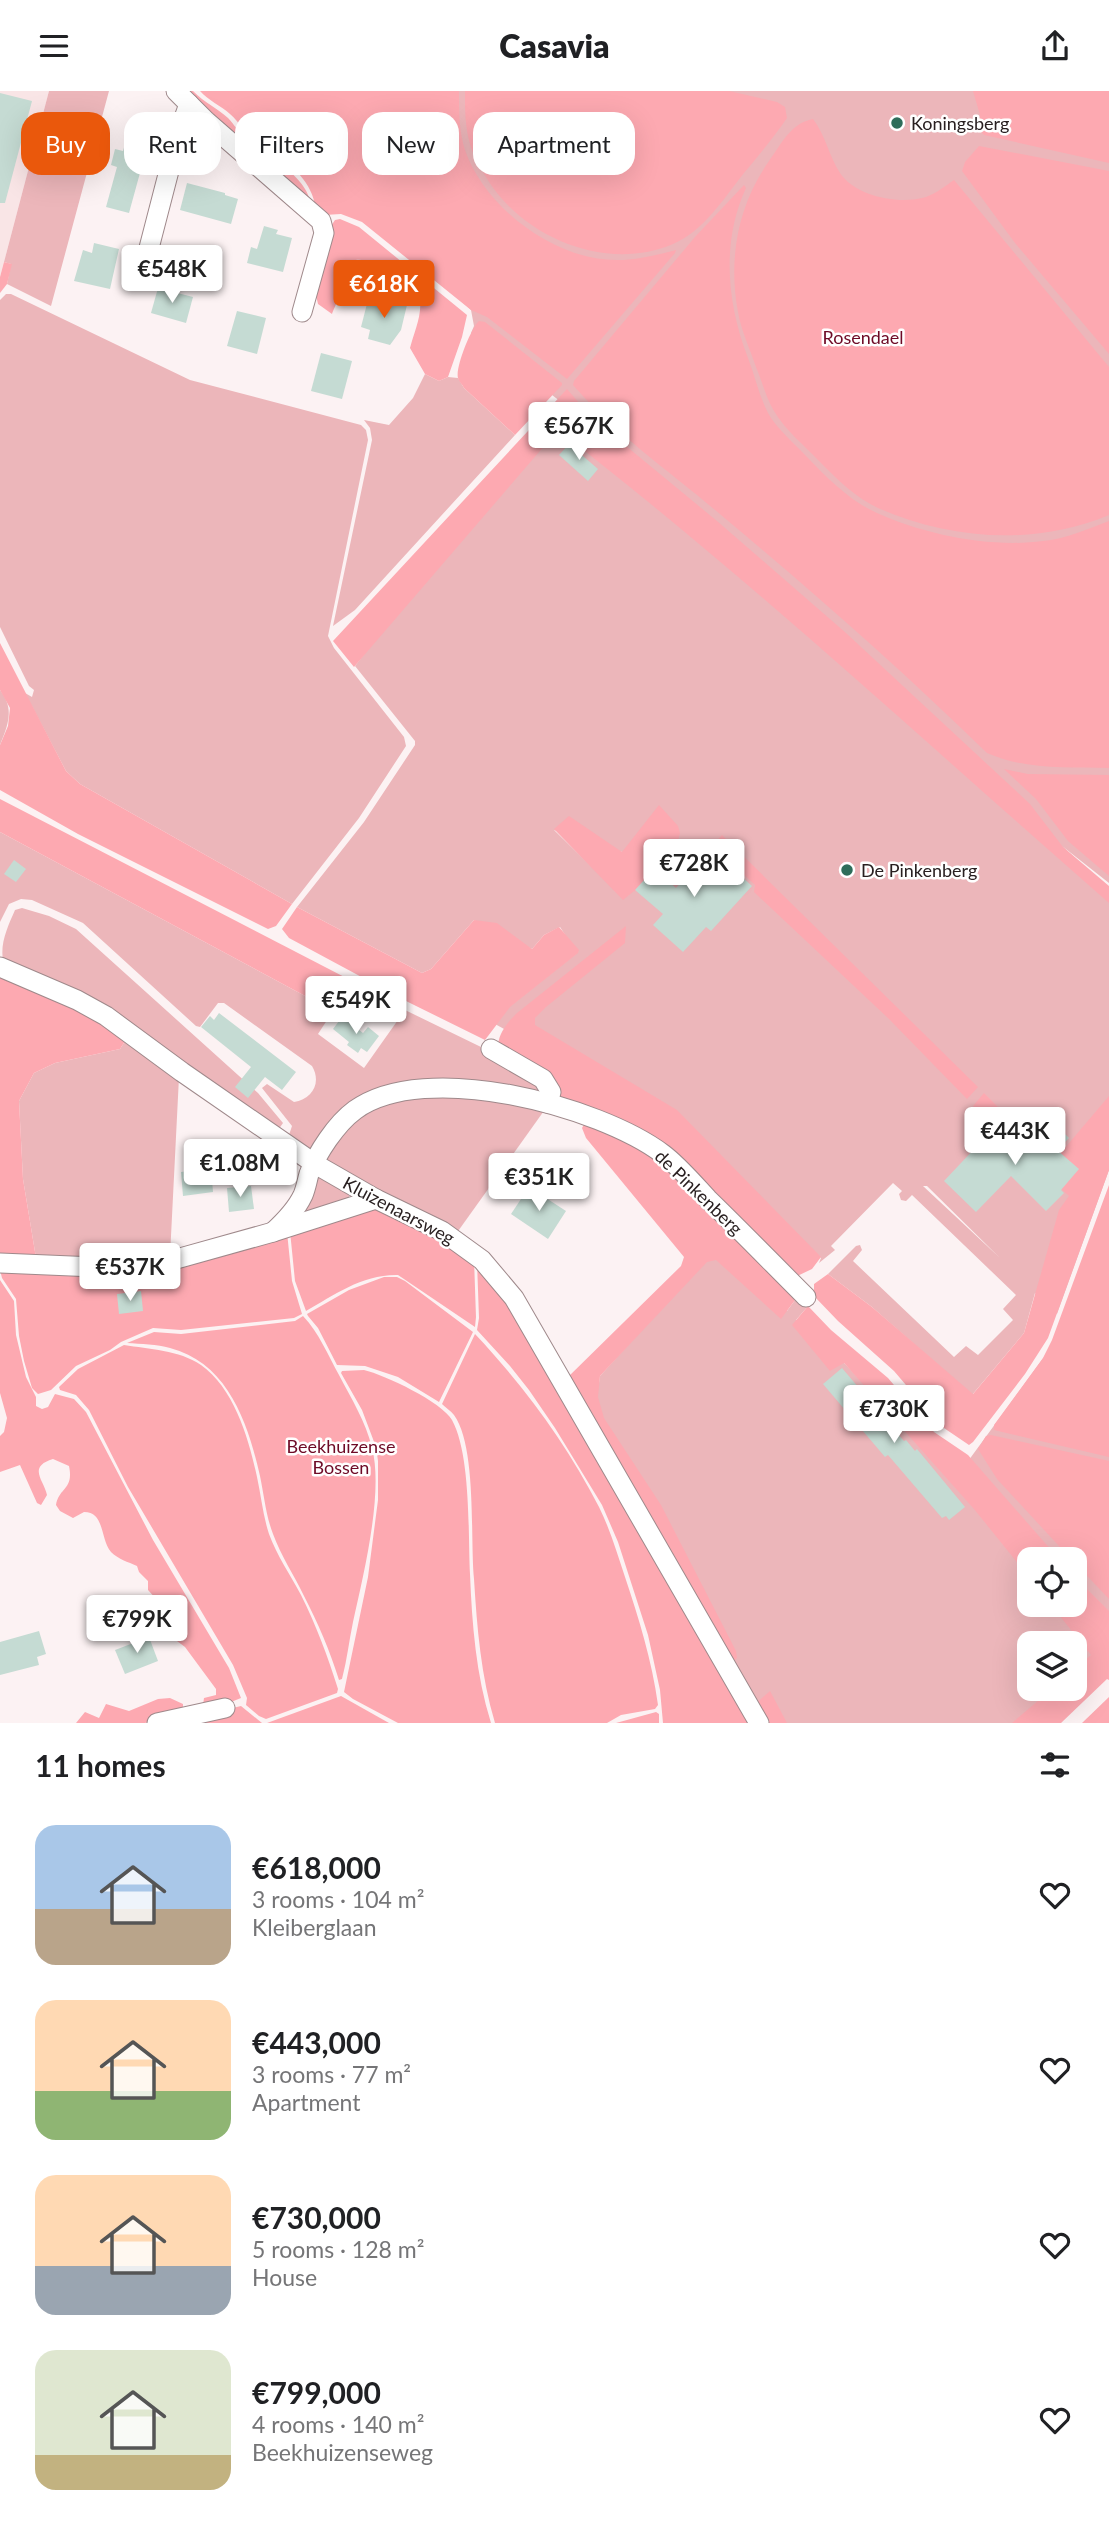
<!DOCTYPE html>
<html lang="en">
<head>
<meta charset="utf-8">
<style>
  :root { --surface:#fff; --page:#f6f6f6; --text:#202124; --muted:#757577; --accent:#ea580c }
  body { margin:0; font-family:Lato,sans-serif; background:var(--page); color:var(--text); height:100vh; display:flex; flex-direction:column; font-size:26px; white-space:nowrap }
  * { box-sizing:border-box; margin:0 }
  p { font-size:23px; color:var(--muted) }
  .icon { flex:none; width:38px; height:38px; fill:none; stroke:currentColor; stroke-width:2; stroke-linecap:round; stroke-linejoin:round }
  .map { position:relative; height:1632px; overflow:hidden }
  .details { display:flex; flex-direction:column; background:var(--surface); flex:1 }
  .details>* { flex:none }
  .hud { position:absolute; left:21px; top:21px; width:700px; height:63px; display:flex; gap:14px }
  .controls { position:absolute; left:1017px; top:1456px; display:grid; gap:14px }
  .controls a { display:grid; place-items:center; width:70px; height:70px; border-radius:14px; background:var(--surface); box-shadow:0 7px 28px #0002; font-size:35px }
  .price { position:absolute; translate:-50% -60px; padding:0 16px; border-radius:7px; background:#fff; color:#222; font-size:23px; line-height:46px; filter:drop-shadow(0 2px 4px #0008) }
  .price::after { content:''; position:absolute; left:50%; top:42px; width:21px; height:16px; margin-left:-10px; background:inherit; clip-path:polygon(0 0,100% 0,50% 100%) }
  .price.on { background:var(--accent); color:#fff }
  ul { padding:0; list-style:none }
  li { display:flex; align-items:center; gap:21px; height:175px; padding:0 35px }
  li span { display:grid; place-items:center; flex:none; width:196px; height:140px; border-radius:21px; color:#555 }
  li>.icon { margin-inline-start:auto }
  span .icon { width:84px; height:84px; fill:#fffc; stroke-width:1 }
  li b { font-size:30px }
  h2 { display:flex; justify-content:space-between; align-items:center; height:84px; padding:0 35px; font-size:30px }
  .tag { padding:0 24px; border-radius:21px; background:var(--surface); box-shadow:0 7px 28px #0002; font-size:24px; line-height:63px }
  .tag.on { background:var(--accent); color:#fff }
  header { display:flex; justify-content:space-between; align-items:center; height:91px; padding:0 35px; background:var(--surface); font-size:32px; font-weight:800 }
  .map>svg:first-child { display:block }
  .built { fill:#f9e5e6 }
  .green { fill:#ecb6ba; fill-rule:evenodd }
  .forest { fill:#fda9b1 }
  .building { fill:#c5dbd3 }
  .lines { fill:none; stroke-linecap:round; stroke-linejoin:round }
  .minor-casing { stroke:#9f898b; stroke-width:21 }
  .minor { stroke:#fff; stroke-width:19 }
  .poi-dot { fill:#2e6d5a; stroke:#fff; stroke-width:2.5 }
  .labels { text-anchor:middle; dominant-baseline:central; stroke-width:5; stroke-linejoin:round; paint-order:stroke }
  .poi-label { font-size:18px; fill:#292021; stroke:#fff; text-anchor:start }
  .park-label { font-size:18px; fill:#6e0a26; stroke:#fff }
  .street-label { font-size:18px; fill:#292021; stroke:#fff }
</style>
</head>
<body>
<header><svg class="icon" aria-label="menu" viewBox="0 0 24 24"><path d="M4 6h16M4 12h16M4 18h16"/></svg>Casavia<svg class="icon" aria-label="share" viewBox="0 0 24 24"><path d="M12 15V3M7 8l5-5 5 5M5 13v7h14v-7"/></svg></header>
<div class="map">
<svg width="1109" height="1632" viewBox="0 0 1109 1632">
  <rect width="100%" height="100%" fill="#fcf2f3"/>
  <path class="built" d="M 0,0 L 49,0 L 0,186 Z"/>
  <g class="green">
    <path d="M 49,0 L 109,0 L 51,215 L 7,193 L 11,173 L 4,171 Z"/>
    <path d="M 232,0 L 1109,0 L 1109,792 L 1062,755 L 1109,798 L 1109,1079 L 1057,1223 L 1035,1202 L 1024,1242 L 972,1304 L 872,1216 L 828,1183 L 856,1155 L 860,1154 L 862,1159 L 853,1170 L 954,1266 L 966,1255 L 978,1264 L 1013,1229 L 1003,1218 L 1016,1204 L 912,1104 L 906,1110 L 901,1109 L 899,1103 L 902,1100 L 893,1092 L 831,1155 L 835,1159 L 819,1172 L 821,1167 L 657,1021 L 495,933 L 504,920 L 577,862 L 560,836 L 544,844 L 532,858 L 474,829 L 431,878 L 422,882 L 297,816 L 364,731 L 415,654 L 415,650 L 355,575 L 559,312 L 582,327 L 471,242 L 474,235 L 471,219 ZM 554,739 L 622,761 L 600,784 ZM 923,1095 L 927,1095 L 1000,1167 Z"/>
    <path d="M 6,203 L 11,203 L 190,289 L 361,334 L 366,339 L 368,349 L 328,545 L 334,557 L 404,646 L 406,655 L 359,727 L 292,813 L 80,693 L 66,680 L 25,602 L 32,606 L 34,599 L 29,595 L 0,536 L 0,209 Z"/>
    <path d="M 425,283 L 439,290 L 448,286 L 458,287 L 464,297 L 515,344 L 355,519 L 333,535 L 372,349 L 370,337 L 364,329 L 389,334 L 413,307 Z"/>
    <path d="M 0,599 C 15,618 8,634 0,654 Z"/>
    <path d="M 0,741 L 333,920 L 318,943 L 364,977 L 405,919 L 481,956 L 541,993 L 547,1004 L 384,1000 L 313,1062 L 288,1047 L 292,1035 L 262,997 L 267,993 L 294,1011 C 312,1008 322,992 312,975 L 224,912 L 218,912 L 200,936 L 196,935 L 83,832 L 32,809 L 21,808 L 9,813 L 0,831 Z"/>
    <path d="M 22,817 L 49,825 L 76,838 L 258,1002 L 283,1032 L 276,1042 L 3,869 C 0,852 8,835 15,819 Z"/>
    <path d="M 127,947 L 179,986 L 170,1165 L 36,1167 L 23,1088 L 19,1010 L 34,982 L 55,972 L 120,958 Z"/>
    <path d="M 433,1002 L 546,1017 L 456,1143 L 326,1072 L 326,1061 L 370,1015 Z"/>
    <path d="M 315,1083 L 350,1102 L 348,1109 L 294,1130 Z"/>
    <path d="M 1109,1098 L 1109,1576 L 1048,1632 L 772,1632 L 754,1614 L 730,1574 L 735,1569 L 586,1307 L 599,1292 L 600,1285 L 717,1156 L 787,1220 L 798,1205 L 808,1215 L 796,1229 L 844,1272 L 955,1388 L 1044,1266 L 1053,1250 ZM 1029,1468 L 1074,1468 L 1074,1514 L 1029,1514 ZM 1029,1552 L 1074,1552 L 1074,1598 L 1029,1598 Z"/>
  </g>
  <g class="forest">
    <path d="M 185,0 L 193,0 C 205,12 217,17 228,27 C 235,34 239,42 245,49 C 253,57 264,60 273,66 C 285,75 306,93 309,107 Z"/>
    <path d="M 200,0 L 459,0 C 459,19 459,41 465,59 C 485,117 555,170 618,169 C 638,169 656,164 676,159 L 675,162 L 567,288 L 487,226 L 471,219 L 362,131 L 341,123 L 324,124 L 315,115 C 313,94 292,73 274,61 C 268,57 261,56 255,51 C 244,43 240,31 230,23 C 220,14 209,10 200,0 Z"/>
    <path d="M 465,0 L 729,0 L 777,11 L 785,16 L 787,27 C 774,46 759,64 744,82 C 724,107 704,140 673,153 C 603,183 514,143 481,77 C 477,70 472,61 470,53 C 465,36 465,18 465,0 Z"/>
    <path d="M 973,0 L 1109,0 L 1109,72 L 984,44 L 980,40 L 980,24 Z"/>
    <path d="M 813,28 C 825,43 829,65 840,82 C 856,106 900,114 926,106 C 937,102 945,95 954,89 L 1109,276 L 1109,424 C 1035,455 951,449 878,417 C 856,407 837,388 820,371 C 805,355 785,339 774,320 C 766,307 762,290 756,276 C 750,258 741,239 738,221 C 728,167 738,114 769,70 C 782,52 791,32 813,28 Z"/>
    <path d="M 979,55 L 1109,80 L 1109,263 L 1015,152 L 962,80 L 965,71 Z"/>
    <path d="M 744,94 L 746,97 C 721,151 727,213 748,267 C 755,285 759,305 768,322 C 777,338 794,352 807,366 C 827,387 850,410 877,422 C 926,444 990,457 1043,450 C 1065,448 1088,438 1109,430 L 1109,677 C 1067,676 1026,679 987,662 C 902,579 812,500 721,424 C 671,381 616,344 573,294 L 574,290 L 695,146 Z"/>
    <path d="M 340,128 L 359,136 L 467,224 L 462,246 L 448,286 L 439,290 L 425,283 L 410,257 C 414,241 426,216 417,201 C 398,188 356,149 339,181 C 334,190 338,199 337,208 C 337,213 333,219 332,223 L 318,213 L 314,196 L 331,135 L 335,129 Z"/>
    <path d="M 4,171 L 12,173 L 7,193 L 0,202 L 0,186 Z"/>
    <path d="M 479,230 L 485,231 L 562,292 L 562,294 L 515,344 L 464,297 C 462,293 459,291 458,287 C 455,277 471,237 479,230 Z"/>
    <path d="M 567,298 L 592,327 L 717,430 L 846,542 L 1030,713 L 1063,756 L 1109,795 L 1109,812 C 927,653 749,487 558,339 L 354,576 L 333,550 Z"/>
    <path d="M 0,552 L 66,680 L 80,693 L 292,813 L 276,835 L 268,838 L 78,743 L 0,699 L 0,654 L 8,635 L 10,617 L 0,599 Z"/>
    <path d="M 1004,678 L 1028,683 L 1109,684 L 1109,785 L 1068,750 L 1036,708 Z"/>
    <path d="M 0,708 L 354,891 L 333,920 L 0,741 Z"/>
    <path d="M 659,714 L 678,735 L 680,742 L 668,789 L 653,802 L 634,800 L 623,809 L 554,738 L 569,725 L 622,761 Z"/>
    <path d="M 722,744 L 978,996 L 967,1008 L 889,928 L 754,801 L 755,794 L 712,755 Z"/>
    <path d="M 297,816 L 422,882 L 431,878 L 474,829 L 497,832 L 532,858 L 544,844 L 559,836 L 579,859 L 578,862 L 510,916 L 485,949 L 408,911 L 289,847 L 282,838 Z"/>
    <path d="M 626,835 L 625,852 L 546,916 L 535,927 L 535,934 L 677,1019 L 821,1166 L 812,1178 L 793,1187 L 666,1059 L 556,1009 L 498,953 C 500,940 508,931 517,922 Z"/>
    <path d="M 0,882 L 51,903 L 127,947 L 120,958 L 55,972 L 34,982 L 19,1010 L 23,1088 L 36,1167 L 0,1166 Z"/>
    <path d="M 984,1002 L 1013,1031 L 1054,1062 L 1064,1058 L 1109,1005 L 1109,1079 L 1048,1247 L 1025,1283 L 973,1351 L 969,1354 L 941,1335 L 894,1280 L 838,1230 L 814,1205 L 814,1193 L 828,1183 L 872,1216 L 973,1303 L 1024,1242 L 1059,1119 L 1069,1105 L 973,1015 Z"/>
    <path d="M 586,1030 L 661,1066 L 798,1205 L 781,1228 L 716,1169 L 707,1171 L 600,1285 L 598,1306 L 604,1327 L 661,1414 L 736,1560 L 737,1567 L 730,1574 L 566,1288 L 681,1175 L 684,1166 L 586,1047 L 582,1037 Z"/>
    <path d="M 1109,1094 L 1109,1366 L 994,1339 L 994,1334 L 1043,1267 L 1052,1249 Z"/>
    <path d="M 381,1117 L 474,1168 L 476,1226 L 475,1236 L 398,1184 C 363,1183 334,1204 306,1220 L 295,1190 L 290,1140 Z"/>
    <path d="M 287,1141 L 292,1190 L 302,1223 L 294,1227 L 181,1239 L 153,1237 L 121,1251 L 110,1259 L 76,1275 L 51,1299 L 38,1303 L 32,1297 L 24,1270 L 19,1245 L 16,1208 L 2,1187 L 0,1179 L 95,1180 Z"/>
    <path d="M 477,1171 L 495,1190 L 754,1632 L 663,1632 L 660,1599 L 648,1544 L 618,1451 L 602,1414 L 555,1337 L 529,1299 L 510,1275 L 477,1239 L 479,1227 Z"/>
    <path d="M 384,1186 L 397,1186 L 405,1190 L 473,1241 L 439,1311 L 398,1286 L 365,1275 L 337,1274 L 318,1237 L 308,1225 L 307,1223 L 349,1199 Z"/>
    <path d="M 0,1189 L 14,1210 L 16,1244 L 26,1286 L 36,1306 L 36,1315 L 42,1318 L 48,1316 L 55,1303 L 74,1308 L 86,1321 L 153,1449 L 229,1577 L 241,1607 L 211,1619 L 203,1614 L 204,1607 L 216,1604 L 216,1598 L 185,1556 L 177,1550 L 177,1531 L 148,1499 L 148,1490 L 139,1481 L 137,1475 C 128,1471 118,1468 111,1461 C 100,1448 105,1421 84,1421 L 73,1427 L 60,1420 L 56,1414 C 59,1396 74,1399 69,1375 L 53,1368 C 27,1376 44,1389 47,1404 L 41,1414 L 37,1412 L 20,1374 L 0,1381 L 0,1345 L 4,1341 L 7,1327 L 0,1302 Z"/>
    <path d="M 808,1215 L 831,1239 L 888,1287 L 934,1341 L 968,1364 L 1059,1468 L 1029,1468 L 1029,1486 L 974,1418 L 844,1272 L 830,1280 L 792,1234 Z"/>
    <path d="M 303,1225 C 319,1242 328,1264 339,1284 C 351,1307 366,1331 372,1357 C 384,1402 363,1485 353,1531 C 349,1550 347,1569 342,1588 L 339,1589 C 330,1560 318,1532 304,1505 C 294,1484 281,1465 273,1443 C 266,1425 264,1404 260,1385 C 248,1332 228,1272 170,1257 C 157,1253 141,1253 127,1252 L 154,1241 L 181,1243 L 295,1230 Z"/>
    <path d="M 475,1243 C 523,1294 567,1353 599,1416 C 610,1438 617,1462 625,1486 C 639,1528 652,1570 658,1614 L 655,1618 L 621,1624 L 607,1632 L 495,1632 C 481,1585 477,1537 474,1488 C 470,1448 477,1356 454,1324 C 451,1320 445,1316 442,1313 Z"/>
    <path d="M 124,1254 C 149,1258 179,1259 201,1274 C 234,1297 249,1348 257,1386 C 261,1404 263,1425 269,1443 C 277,1465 290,1483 301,1504 C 316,1534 328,1566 338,1598 L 337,1602 L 266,1628 L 259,1625 L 246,1614 L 247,1607 L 233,1574 L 128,1396 L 89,1319 L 76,1304 L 60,1299 L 59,1296 L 78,1278 Z"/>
    <path d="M 364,1279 C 385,1284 442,1311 452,1329 C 471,1364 468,1442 470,1483 C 472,1533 476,1584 491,1632 L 398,1632 L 353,1608 L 344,1601 L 368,1486 L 378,1409 L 378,1370 L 376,1356 L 362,1319 L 341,1282 L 342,1280 Z"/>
    <path d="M 991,1344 L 1109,1370 L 1109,1508 L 1075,1472 L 1074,1468 L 1071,1468 L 997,1388 L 978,1358 L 986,1345 Z"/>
    <path d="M 1075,1486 L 1109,1520 L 1109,1589 L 1107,1588 L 1061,1632 L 1012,1632 L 1052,1598 L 1074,1598 L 1075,1578 L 1091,1564 L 1051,1514 L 1074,1514 Z"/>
    <path d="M 770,1600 L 787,1632 L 765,1632 L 754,1614 Z"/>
    <path d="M 341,1605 L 389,1632 L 267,1632 Z"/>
    <path d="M 1109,1606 L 1109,1632 L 1082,1632 Z"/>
    <path d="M 170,1607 L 183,1613 L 183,1619 L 179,1624 L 145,1632 L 76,1632 L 85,1621 L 99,1627 L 106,1613 L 129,1620 L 158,1608 Z"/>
    <path d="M 241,1615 L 262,1632 L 171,1632 Z"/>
    <path d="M 656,1621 L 659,1623 L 659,1632 L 616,1632 Z"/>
  </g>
  <g class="building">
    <path d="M 0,2 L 32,10 L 5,112 L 0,112 Z"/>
    <path d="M 128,43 L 149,49 L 129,122 L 106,116 L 117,76 L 111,74 L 115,58 L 123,60 Z"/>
    <path d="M 187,92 L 225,102 L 225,104 L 238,108 L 231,133 L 180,119 Z"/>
    <path d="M 264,135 L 278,139 L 276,143 L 292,147 L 283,181 L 247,172 L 251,156 L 257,158 Z"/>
    <path d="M 94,152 L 119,158 L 110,198 L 74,190 L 83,159 L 92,162 Z"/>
    <path d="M 158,197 L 193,206 L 186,232 L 151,222 Z"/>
    <path d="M 369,205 L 407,214 L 401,239 L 390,254 L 368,248 L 370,239 L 361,236 Z"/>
    <path d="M 237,220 L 266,227 L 257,263 L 227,255 Z"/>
    <path d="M 321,262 L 352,270 L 342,308 L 311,300 Z"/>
    <path d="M 569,353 L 598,378 L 588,390 L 559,364 Z"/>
    <path d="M 711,758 L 752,795 L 711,840 L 706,836 L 683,861 L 653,834 L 663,823 L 635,799 L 654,778 L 676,797 Z"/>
    <path d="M 14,769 L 26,778 L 16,791 L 4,783 Z"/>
    <path d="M 219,922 L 296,981 L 282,999 L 265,986 L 248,1007 L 235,996 L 251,976 L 201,936 L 210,925 L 214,929 Z"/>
    <path d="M 342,926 L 363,942 L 368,936 L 379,945 L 367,961 L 361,957 L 358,962 L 347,954 L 349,951 L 333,938 Z"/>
    <path d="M 1048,1026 L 1069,1047 L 1057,1059 L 1079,1078 L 1061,1099 L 1064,1102 L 1046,1120 L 1011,1085 L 976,1121 L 944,1090 L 994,1037 L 1017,1058 Z"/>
    <path d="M 211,1077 L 213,1101 L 183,1105 L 181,1081 Z"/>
    <path d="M 251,1095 L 254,1118 L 229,1121 L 227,1097 Z"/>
    <path d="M 529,1096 L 566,1120 L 548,1148 L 511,1123 Z"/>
    <path d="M 141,1200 L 143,1220 L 119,1223 L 117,1203 Z"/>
    <path d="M 842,1277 L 904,1350 L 906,1349 L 915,1360 L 917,1358 L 965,1416 L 949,1429 L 946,1425 L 942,1427 L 888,1364 L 885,1366 L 823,1293 Z"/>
    <path d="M 39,1540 L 46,1563 L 37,1566 L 39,1574 L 0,1584 L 0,1551 Z"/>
    <path d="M 149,1546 L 158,1570 L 125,1583 L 115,1559 Z"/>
  </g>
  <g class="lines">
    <defs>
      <g id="minor">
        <path d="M 176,0 L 206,30 L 321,130 L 324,142 L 302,221"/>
        <path d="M 149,157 L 179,41 L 189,13"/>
        <path d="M 0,876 L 77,909 L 106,925 L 182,981 L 315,1073 L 376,1108 L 442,1140 L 482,1169 L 514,1207 L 759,1632"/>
        <path d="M 491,958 L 543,988 L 551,1001 L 548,1012"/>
        <path d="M 273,1141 C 285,1130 296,1119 303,1104 C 306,1097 307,1090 309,1083 C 317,1062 336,1033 355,1019 C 425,968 599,1015 663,1063 C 679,1075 694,1093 708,1108 C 741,1140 773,1173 806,1206"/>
        <path d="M 0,1172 L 95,1176 L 162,1172 L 273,1141 L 376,1108"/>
        <path d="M 157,1632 L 225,1617"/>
      </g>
    </defs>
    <use href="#minor" class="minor-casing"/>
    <use href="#minor" class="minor"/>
  </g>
  <g class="poi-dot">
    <circle cx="897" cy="32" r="7"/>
    <circle cx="847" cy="779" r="7"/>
  </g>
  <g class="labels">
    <g class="poi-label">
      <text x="911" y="32">Koningsberg</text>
      <text x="861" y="779">De Pinkenberg</text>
    </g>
    <g class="park-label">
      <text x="863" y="246">Rosendael</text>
      <text x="341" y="1355">Beekhuizense<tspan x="341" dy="21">Bossen</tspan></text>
    </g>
    <g class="street-label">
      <text transform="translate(699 1101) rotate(44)">de Pinkenberg</text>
      <text transform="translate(399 1119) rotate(28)">Kluizenaarsweg</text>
    </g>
  </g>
</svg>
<div class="controls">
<a><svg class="icon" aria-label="locate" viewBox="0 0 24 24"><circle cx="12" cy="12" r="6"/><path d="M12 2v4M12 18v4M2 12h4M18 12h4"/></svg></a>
<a><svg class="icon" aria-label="layers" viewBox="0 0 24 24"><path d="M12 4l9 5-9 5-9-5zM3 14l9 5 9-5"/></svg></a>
</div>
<b class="price" style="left:172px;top:214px">€548K</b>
<b class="price on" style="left:384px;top:229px">€618K</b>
<b class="price" style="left:579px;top:371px">€567K</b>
<b class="price" style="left:694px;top:808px">€728K</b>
<b class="price" style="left:356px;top:945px">€549K</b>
<b class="price" style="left:1015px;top:1076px">€443K</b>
<b class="price" style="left:240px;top:1108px">€1.08M</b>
<b class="price" style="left:539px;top:1122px">€351K</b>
<b class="price" style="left:130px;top:1212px">€537K</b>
<b class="price" style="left:894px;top:1354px">€730K</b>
<b class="price" style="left:137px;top:1564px">€799K</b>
<div class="hud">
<a class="tag on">Buy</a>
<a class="tag">Rent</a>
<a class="tag">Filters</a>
<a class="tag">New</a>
<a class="tag">Apartment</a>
</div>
</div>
<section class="details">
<h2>11 homes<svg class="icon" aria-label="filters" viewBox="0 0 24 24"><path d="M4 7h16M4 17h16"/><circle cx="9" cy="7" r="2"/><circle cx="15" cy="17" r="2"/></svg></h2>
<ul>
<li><span style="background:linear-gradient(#a9c7e8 60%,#b9a48a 0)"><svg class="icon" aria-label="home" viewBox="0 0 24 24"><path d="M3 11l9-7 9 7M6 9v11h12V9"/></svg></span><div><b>€618,000</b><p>3 rooms · 104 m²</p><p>Kleiberglaan</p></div><svg class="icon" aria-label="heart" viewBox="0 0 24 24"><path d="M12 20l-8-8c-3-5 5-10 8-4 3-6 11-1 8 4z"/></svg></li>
<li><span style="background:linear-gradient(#ffd9b3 65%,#8fb573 0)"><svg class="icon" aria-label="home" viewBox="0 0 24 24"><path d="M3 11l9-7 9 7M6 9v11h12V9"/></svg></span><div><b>€443,000</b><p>3 rooms · 77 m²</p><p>Apartment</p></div><svg class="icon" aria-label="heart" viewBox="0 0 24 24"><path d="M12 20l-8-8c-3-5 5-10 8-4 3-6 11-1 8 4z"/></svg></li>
<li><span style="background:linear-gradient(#ffd9b3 65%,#9aa5b1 0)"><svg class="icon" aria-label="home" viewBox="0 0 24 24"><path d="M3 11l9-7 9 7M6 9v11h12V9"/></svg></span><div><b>€730,000</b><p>5 rooms · 128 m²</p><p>House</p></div><svg class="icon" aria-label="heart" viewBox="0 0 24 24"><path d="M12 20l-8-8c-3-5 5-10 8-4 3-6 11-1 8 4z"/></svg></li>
<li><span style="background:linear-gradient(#dfe7d0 75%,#c2b280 0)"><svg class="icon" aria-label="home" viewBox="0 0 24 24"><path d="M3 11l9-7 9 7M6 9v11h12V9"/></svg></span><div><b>€799,000</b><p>4 rooms · 140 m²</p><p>Beekhuizenseweg</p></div><svg class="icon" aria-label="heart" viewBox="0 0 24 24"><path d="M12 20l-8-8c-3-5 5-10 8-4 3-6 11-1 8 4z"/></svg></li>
</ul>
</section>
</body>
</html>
